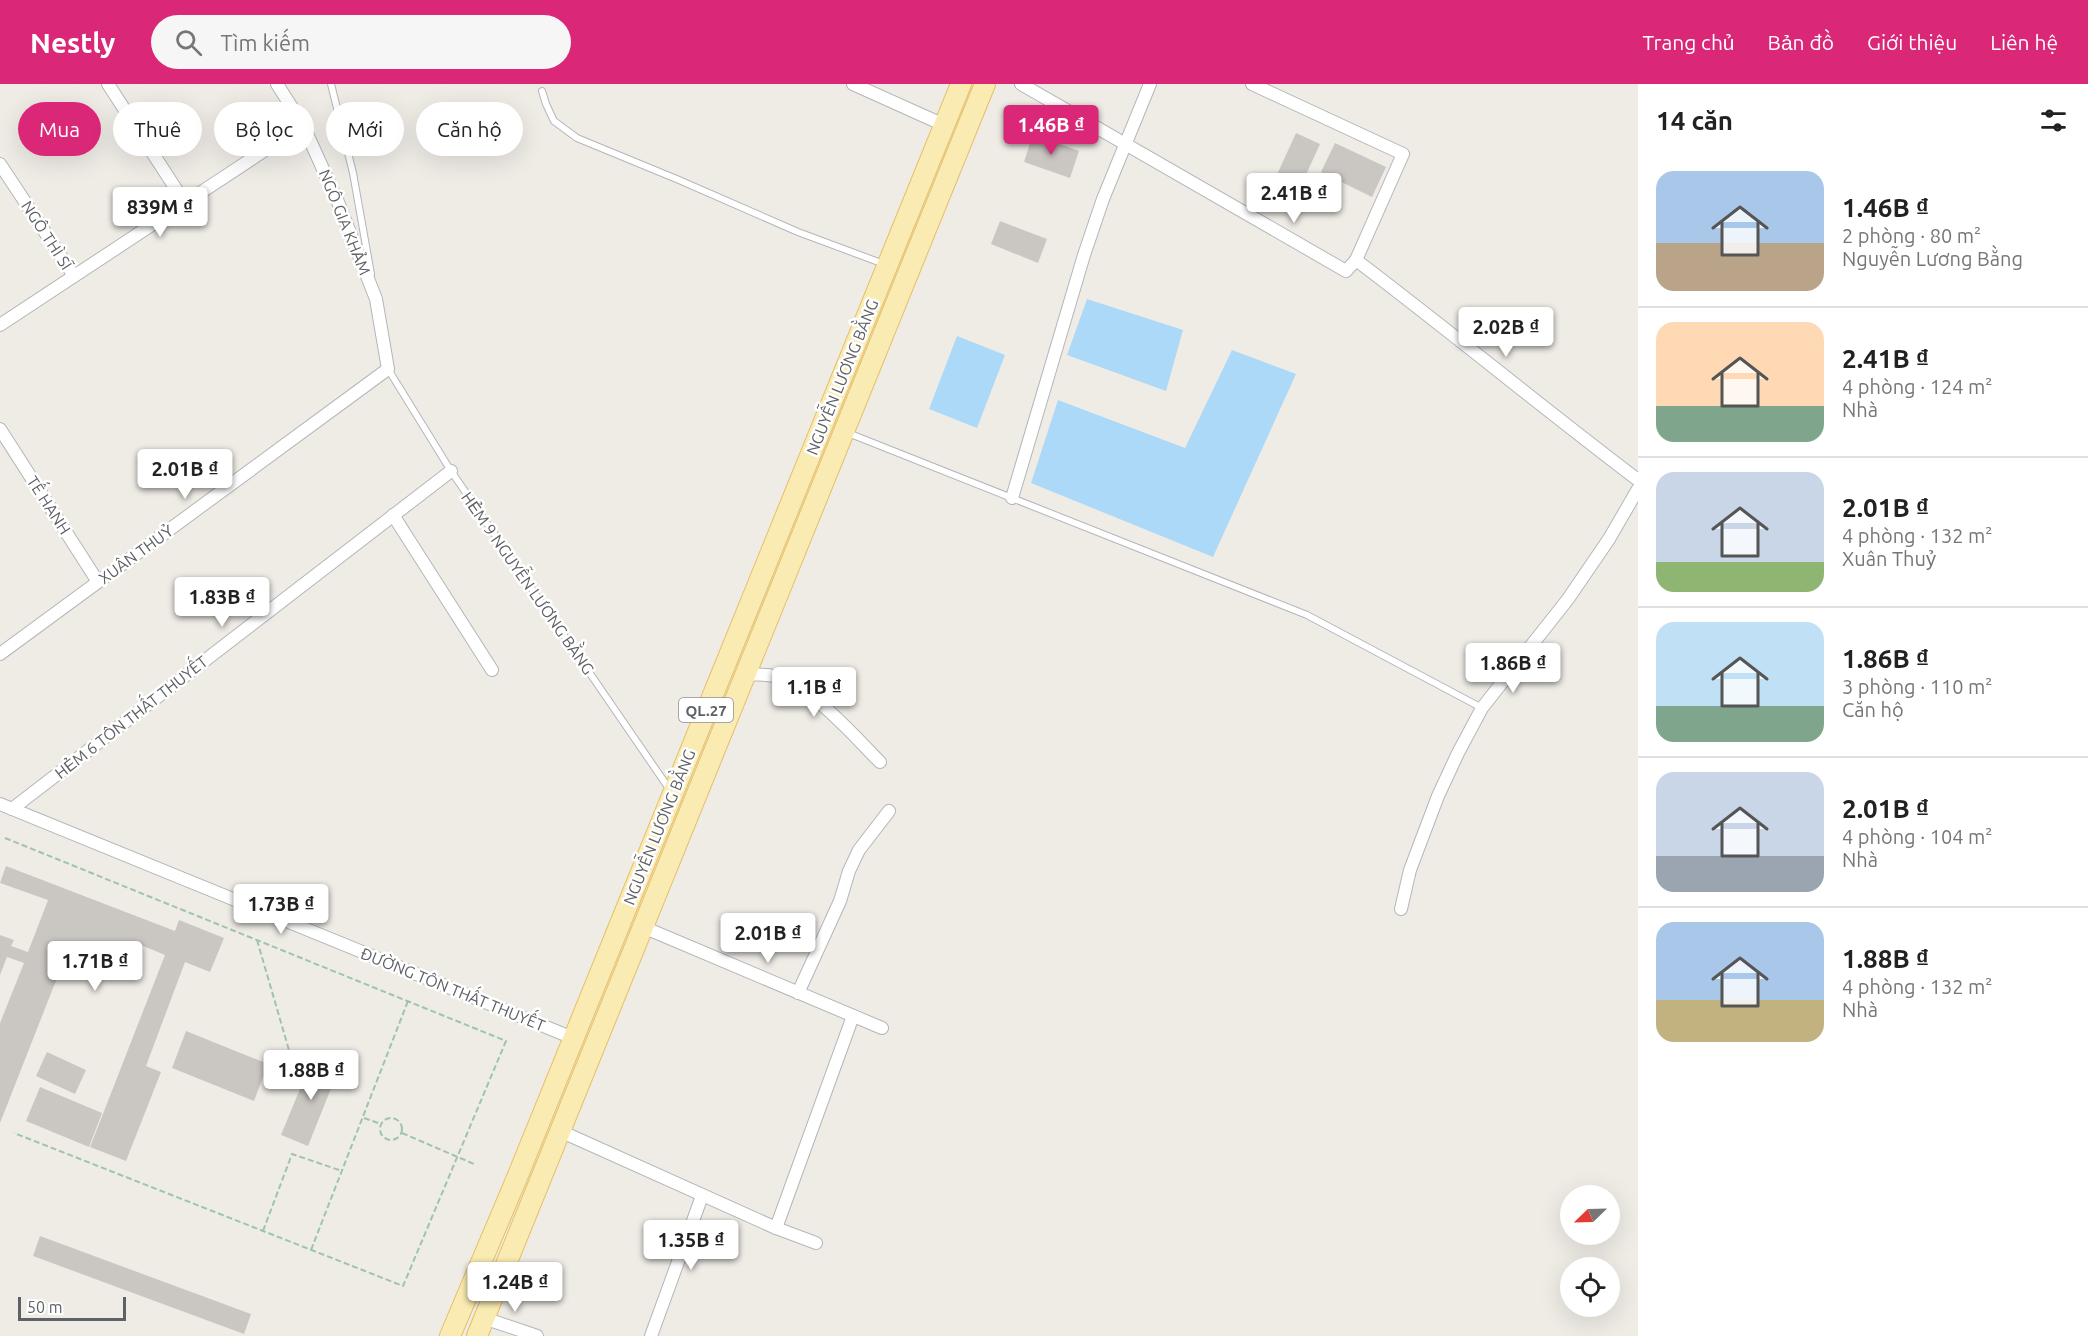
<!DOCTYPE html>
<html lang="vi">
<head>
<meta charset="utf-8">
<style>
  :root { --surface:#fff; --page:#f6f6f6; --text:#222; --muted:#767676; --line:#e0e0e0; --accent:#db2777 }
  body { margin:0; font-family:Ubuntu,sans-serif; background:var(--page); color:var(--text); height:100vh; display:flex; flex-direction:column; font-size:22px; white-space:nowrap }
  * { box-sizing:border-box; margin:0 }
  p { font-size:20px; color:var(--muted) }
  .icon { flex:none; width:33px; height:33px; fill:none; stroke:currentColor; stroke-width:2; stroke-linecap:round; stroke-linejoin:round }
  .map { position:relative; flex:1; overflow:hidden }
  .sheet { display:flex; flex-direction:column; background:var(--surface); width:450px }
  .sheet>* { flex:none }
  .guide { position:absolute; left:18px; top:18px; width:570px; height:54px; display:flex; gap:12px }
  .needle { width:39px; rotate:247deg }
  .tools { position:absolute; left:1560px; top:1101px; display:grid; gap:12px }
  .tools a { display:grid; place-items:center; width:60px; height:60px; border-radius:50%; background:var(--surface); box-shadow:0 6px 24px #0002; font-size:30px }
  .scale { position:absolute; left:18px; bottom:15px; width:108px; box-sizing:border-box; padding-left:6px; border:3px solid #5e6165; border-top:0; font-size:16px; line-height:21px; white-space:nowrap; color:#5e6165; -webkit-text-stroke:4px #fff; paint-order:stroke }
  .price { position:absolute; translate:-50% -51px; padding:0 14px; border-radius:6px; background:#fff; color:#222; font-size:20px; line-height:39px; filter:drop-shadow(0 2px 3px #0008) }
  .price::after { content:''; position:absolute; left:50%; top:36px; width:18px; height:14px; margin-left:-9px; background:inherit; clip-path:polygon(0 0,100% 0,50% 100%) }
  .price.selected { background:var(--accent); color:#fff }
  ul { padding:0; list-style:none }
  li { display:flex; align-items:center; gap:18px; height:150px; padding:0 18px }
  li+li { border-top:2px solid var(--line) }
  li span { display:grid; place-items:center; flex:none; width:168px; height:120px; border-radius:18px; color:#555 }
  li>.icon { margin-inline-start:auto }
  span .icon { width:72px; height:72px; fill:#fffc; stroke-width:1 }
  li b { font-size:26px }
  h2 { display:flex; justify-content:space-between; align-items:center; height:72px; padding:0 18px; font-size:26px }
  .chip { padding:0 21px; border-radius:27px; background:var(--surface); box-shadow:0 6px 24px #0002; font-size:21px; line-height:54px }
  .chip.selected { background:var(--accent); color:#fff }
  header { display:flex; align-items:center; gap:36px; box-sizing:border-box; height:84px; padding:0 30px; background:var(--accent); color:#fff }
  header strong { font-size:28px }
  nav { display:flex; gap:33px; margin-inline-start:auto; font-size:21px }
  .search { width:420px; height:54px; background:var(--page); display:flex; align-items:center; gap:15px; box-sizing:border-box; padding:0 21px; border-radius:33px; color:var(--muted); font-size:22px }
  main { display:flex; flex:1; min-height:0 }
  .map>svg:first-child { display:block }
  .water { fill:#acd9f8 }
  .building { fill:#cac7c2 }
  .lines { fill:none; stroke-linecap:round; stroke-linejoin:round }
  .lane-casing { stroke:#b3b6ba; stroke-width:8 }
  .street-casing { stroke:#b3b6ba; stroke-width:14 }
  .primary-casing { stroke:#e6bf67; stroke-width:22 }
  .path { stroke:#9ec5a8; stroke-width:2; stroke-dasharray:6 3; stroke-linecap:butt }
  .lane { stroke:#fff; stroke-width:6 }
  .street { stroke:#fff; stroke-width:12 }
  .primary { stroke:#f9ebb1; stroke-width:20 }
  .labels { text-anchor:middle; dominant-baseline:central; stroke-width:5; stroke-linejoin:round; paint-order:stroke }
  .shield { fill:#fff; stroke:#8e9093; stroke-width:1.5 }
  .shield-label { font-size:15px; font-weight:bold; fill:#5e6165 }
  .street-label { font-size:16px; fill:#5e6165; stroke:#fff }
</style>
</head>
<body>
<header>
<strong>Nestly</strong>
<div class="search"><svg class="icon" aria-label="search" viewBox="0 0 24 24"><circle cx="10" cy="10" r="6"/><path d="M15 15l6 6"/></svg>Tìm kiếm</div>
<nav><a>Trang chủ</a><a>Bản đồ</a><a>Giới thiệu</a><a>Liên hệ</a></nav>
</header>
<main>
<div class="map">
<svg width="1638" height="1252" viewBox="0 0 1638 1252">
  <rect width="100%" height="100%" fill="#efece6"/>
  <g class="water">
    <path d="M 1087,215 L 1183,246 L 1166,307 L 1067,271 Z"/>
    <path d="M 957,252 L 1005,271 L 977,344 L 929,325 Z"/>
    <path d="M 1232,266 L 1296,290 L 1213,473 L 1031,399 L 1058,316 L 1185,364 Z"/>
  </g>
  <g class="building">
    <path d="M 1296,49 L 1320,60 L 1294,117 L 1270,106 Z"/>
    <path d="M 1033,50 L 1079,67 L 1070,94 L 1024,78 Z"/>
    <path d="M 1335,59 L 1386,83 L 1372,113 L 1321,88 Z"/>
    <path d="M 1000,137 L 1047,155 L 1038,179 L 991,160 Z"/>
    <path d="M 6,782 L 175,847 L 179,836 L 224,854 L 210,888 L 185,878 L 146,982 L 161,988 L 126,1077 L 90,1063 L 165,871 L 136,859 L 127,883 L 70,861 L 0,1039 L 0,939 L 24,879 L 7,873 L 0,891 L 0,851 L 14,856 L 11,862 L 28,868 L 48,816 L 0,799 Z"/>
    <path d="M 186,947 L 268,980 L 254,1017 L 172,984 Z"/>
    <path d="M 47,968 L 86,986 L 75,1010 L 36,992 Z"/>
    <path d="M 314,971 L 340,982 L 308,1062 L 281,1051 Z"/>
    <path d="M 40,1003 L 102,1029 L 89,1063 L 26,1037 Z"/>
    <path d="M 40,1152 L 251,1230 L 244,1250 L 33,1172 Z"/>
  </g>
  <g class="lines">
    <defs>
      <g id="lane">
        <path d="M 331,0 L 353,89 L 371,190"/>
        <path d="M 542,7 L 546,20 L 554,37 L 577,54 L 679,96 L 798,148 L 884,180"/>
        <path d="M 388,285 L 451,387 L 670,706"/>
        <path d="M 848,349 L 1307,531 L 1482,624"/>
      </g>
      <g id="street">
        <path d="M 108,0 L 185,119"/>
        <path d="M 853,0 L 944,41"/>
        <path d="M 1021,0 L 1346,187 L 1356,176 L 1403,70 L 1252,0"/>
        <path d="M 0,80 L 74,192"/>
        <path d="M 1356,176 C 1451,248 1543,324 1638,396"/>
        <path d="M 0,241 L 303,41"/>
        <path d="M 0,345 L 98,498"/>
        <path d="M 1012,414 L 1084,171 L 1103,115 L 1150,0"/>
        <path d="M 393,431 L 492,586"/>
        <path d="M 0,570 L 388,285 L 376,215 L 338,118 L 303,41 L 277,0"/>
        <path d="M 746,590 C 755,591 765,590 774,592 C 808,599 855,653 880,678"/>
        <path d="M 0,720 L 573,954"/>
        <path d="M 12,725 L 451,387"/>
        <path d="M 1401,825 L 1410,786 L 1438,712 L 1458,669 L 1482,624 L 1568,515 L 1609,455 L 1638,405"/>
        <path d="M 643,843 L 882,944"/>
        <path d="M 798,909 L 840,817 L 849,787 L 859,766 L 889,727"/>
        <path d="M 560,1047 L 776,1144 L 853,932"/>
        <path d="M 776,1144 L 816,1159"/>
        <path d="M 484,1234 L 537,1252"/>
        <path d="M 651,1252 L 702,1112"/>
      </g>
      <g id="primary">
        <path d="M 450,1252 L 516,1096 L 961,0"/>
        <path d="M 477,1252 L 985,0"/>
      </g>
    </defs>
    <use href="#lane" class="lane-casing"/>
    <use href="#street" class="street-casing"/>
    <use href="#primary" class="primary-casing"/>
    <g class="path">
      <path d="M 5,754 L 506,957 L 403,1202 L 14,1049"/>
      <path d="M 257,856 L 293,980"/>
      <circle cx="391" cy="1045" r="11"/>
      <path d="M 364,1034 L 381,1040"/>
      <path d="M 402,1049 L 474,1080"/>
      <path d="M 263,1147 L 292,1070 L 342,1087"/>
      <path d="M 311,1166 L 408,917"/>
    </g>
    <use href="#lane" class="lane"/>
    <use href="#street" class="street"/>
    <use href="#primary" class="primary"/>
  </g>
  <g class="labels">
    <rect class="shield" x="679" y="614" width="54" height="24" rx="4.5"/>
    <g class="shield-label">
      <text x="706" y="626">QL.27</text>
    </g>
    <g class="street-label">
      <text transform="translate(345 138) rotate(68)">NGÔ GIA KHẢM</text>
      <text transform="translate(47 151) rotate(57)">NGÔ THÌ SĨ</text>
      <text transform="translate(842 293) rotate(-68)">NGUYỄN LƯƠNG BẰNG</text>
      <text transform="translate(49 421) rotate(57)">TẾ HANH</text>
      <text transform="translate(136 470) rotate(-36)">XUÂN THUỶ</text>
      <text transform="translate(528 499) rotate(55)">HẺM 9 NGUYỄN LƯƠNG BẰNG</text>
      <text transform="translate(131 633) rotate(-38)">HẺM 6 TÔN THẤT THUYẾT</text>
      <text transform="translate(659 743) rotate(-68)">NGUYỄN LƯƠNG BẰNG</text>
      <text transform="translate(453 905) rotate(22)">ĐƯỜNG TÔN THẤT THUYẾT</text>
    </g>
  </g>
</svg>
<div class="tools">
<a><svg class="needle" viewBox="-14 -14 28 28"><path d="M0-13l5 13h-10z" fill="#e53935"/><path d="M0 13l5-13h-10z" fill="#767676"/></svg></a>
<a><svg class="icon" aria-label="locate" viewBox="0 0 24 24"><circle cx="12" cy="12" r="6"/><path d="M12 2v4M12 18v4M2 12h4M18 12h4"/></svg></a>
</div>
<div class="scale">50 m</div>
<b class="price selected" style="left:1051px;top:72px">1.46B ₫</b>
<b class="price" style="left:1294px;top:140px">2.41B ₫</b>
<b class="price" style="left:160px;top:154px">839M ₫</b>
<b class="price" style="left:1506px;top:274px">2.02B ₫</b>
<b class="price" style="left:185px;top:416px">2.01B ₫</b>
<b class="price" style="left:222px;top:544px">1.83B ₫</b>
<b class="price" style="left:1513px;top:610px">1.86B ₫</b>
<b class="price" style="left:814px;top:634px">1.1B ₫</b>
<b class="price" style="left:281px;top:851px">1.73B ₫</b>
<b class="price" style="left:768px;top:880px">2.01B ₫</b>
<b class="price" style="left:95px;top:908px">1.71B ₫</b>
<b class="price" style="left:311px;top:1017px">1.88B ₫</b>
<b class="price" style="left:691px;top:1187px">1.35B ₫</b>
<b class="price" style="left:515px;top:1229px">1.24B ₫</b>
<div class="guide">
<a class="chip selected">Mua</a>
<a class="chip">Thuê</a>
<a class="chip">Bộ lọc</a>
<a class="chip">Mới</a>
<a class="chip">Căn hộ</a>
</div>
</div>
<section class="sheet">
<h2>14 căn<svg class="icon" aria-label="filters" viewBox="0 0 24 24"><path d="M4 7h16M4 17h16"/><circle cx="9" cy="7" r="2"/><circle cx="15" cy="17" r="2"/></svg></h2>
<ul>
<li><span style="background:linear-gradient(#a9c7e8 60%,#b9a48a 0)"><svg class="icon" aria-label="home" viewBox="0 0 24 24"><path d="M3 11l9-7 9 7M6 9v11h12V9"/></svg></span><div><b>1.46B ₫</b><p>2 phòng · 80 m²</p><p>Nguyễn Lương Bằng</p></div></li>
<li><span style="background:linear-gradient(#ffd9b3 70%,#7fa58c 0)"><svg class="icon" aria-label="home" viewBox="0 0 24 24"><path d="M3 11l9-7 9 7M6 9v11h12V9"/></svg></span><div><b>2.41B ₫</b><p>4 phòng · 124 m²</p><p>Nhà</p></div></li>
<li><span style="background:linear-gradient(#c9d6e8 75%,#8fb573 0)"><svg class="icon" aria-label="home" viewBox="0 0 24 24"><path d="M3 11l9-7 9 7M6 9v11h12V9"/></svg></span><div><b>2.01B ₫</b><p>4 phòng · 132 m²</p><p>Xuân Thuỷ</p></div></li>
<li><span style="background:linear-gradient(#bfe0f5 70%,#7fa58c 0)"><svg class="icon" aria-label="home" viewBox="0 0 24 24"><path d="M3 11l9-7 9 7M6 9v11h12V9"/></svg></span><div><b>1.86B ₫</b><p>3 phòng · 110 m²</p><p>Căn hộ</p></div></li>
<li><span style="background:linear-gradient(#c9d6e8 70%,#9aa5b1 0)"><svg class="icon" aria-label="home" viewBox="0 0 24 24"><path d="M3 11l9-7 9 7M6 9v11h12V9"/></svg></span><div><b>2.01B ₫</b><p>4 phòng · 104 m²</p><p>Nhà</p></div></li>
<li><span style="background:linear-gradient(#a9c7e8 65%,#c2b280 0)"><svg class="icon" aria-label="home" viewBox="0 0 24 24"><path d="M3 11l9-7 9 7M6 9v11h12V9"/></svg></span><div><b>1.88B ₫</b><p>4 phòng · 132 m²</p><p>Nhà</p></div></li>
</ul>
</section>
</main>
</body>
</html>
